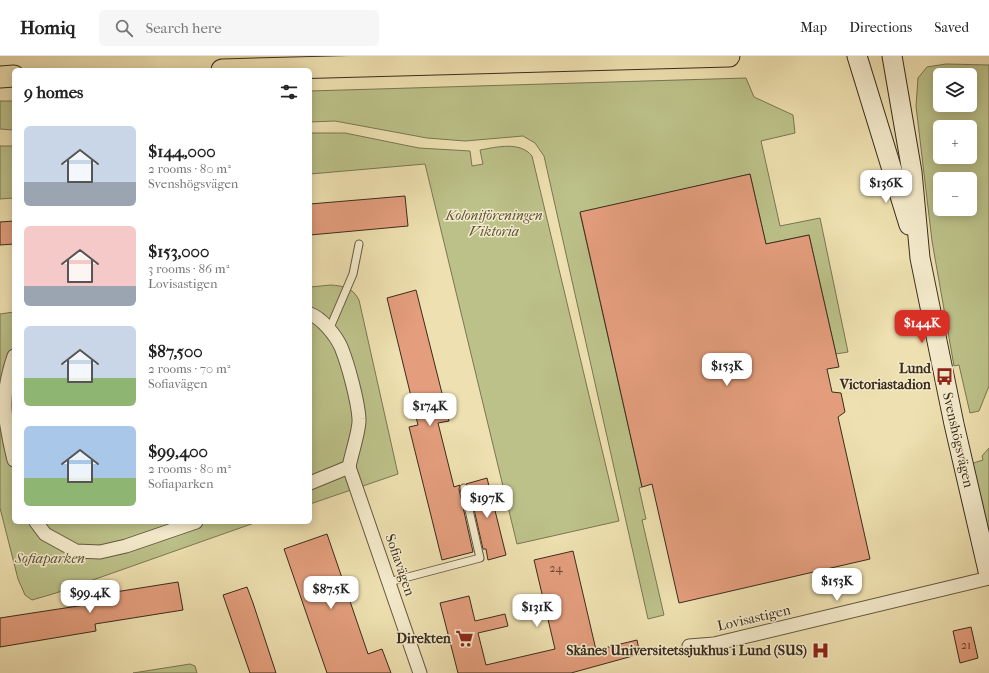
<!DOCTYPE html>
<html lang="en">
<head>
<meta charset="utf-8">
<style>
  :root { --surface:#fff; --page:#f6f6f6; --text:#222; --muted:#767676; --line:#e0e0e0; --accent:#d93025 }
  body { margin:0; font-family:"IM FELL French Canon",serif; background:var(--page); color:var(--text); height:100vh; display:flex; flex-direction:column; font-size:15px; white-space:nowrap }
  * { box-sizing:border-box; margin:0 }
  p { font-size:13px; color:var(--muted) }
  .icon { flex:none; width:22px; height:22px; fill:none; stroke:currentColor; stroke-width:2; stroke-linecap:round; stroke-linejoin:round }
  .map { position:relative; flex:1; overflow:hidden }
  .details { position:absolute; left:12px; top:12px; width:300px; height:456px; display:flex; flex-direction:column; background:var(--surface); border-radius:6px; box-shadow:0 2px 10px #0003 }
  .details>* { flex:none }
  .controls { position:absolute; left:933px; top:12px; display:grid; gap:8px }
  .controls a { display:grid; place-items:center; width:44px; height:44px; border-radius:6px; background:var(--surface); box-shadow:0 2px 10px #0003; font-size:20px }
  .price { position:absolute; translate:-50% -34px; padding:0 9px; border-radius:8px; background:#fff; color:#222; font-size:13px; line-height:26px; filter:drop-shadow(0 1px 2px #0008) }
  .price::after { content:''; position:absolute; left:50%; top:24px; width:12px; height:9px; margin-left:-6px; background:inherit; clip-path:polygon(0 0,100% 0,50% 100%) }
  .price.current { background:var(--accent); color:#fff }
  ul { padding:0; list-style:none }
  li { display:flex; align-items:center; gap:12px; height:100px; padding:0 12px }
  li span { display:grid; place-items:center; flex:none; width:112px; height:80px; border-radius:6px; color:#555 }
  li>.icon { margin-inline-start:auto }
  span .icon { width:48px; height:48px; fill:#fffc; stroke-width:1 }
  li b { font-size:17px }
  h2 { display:flex; justify-content:space-between; align-items:center; height:48px; padding:0 12px; font-size:17px }
  header { display:flex; align-items:center; gap:24px; box-sizing:border-box; height:56px; padding:0 20px; background:var(--surface); border-bottom:1px solid var(--line) }
  header strong { font-size:19px }
  nav { display:flex; gap:22px; margin-inline-start:auto; font-size:14px }
  .search { width:280px; height:36px; background:var(--page); display:flex; align-items:center; gap:10px; box-sizing:border-box; padding:0 14px; border-radius:6px; color:var(--muted); font-size:15px }
  .map>svg:first-child { display:block }
  .green { fill:#bcc189; stroke:#7a7653; fill-rule:evenodd }
  .building { fill:#e49e7d; stroke:#392c1d }
  .lines { fill:none; stroke-linecap:round; stroke-linejoin:round }
  .service-casing { stroke:#665942; stroke-width:9 }
  .minor-casing { stroke:#665942; stroke-width:15 }
  .secondary-casing { stroke:#392c1d; stroke-width:21 }
  .primary-casing { stroke:#392c1d; stroke-width:23 }
  .service { stroke:#f4ebcc; stroke-width:7 }
  .minor { stroke:#f4ebcc; stroke-width:13 }
  .secondary { stroke:#f4ebcc; stroke-width:19 }
  .primary { stroke:#eee0b0; stroke-width:21 }
  .labels { text-anchor:middle; dominant-baseline:central; stroke-width:3; stroke-linejoin:round; paint-order:stroke }
  .number-label { font-size:12px; fill:#644835 }
  .park-label { font-size:14px; font-style:italic; fill:#5a5138; stroke:#f4ebcc }
  .poi-label { font-size:14px; font-weight:bold; fill:#392c1d; stroke:#f4ebcc; text-anchor:end }
  .street-label { font-size:14px; fill:#392c1d; stroke:#f4ebcc }
</style>
</head>
<body>
<header>
<strong>Homiq</strong>
<div class="search"><svg class="icon" aria-label="search" viewBox="0 0 24 24"><circle cx="10" cy="10" r="6"/><path d="M15 15l6 6"/></svg>Search here</div>
<nav><a>Map</a><a>Directions</a><a>Saved</a></nav>
</header>
<div class="map">
<svg width="989" height="617" viewBox="0 0 989 617">
  <rect width="100%" height="100%" fill="#eee0b0"/>
  <filter id="stains"><feTurbulence type="fractalNoise" baseFrequency=".005" numOctaves="4"/><feColorMatrix values="0 0 0 0 .2 0 0 0 0 .09 0 0 0 0 .02 0 0 0 .5 -.17"/></filter>
  <radialGradient id="worn" r=".72"><stop offset=".6" stop-color="#630" stop-opacity="0"/><stop offset="1" stop-color="#630" stop-opacity=".3"/></radialGradient>
  <g class="green">
    <path d="M 946,8 L 989,9 L 989,330 L 979,355 L 970,357 L 959,309 L 954,310 L 932,185 L 916,50 L 918,22 L 927,11 ZM 940,19 L 970,19 L 970,49 L 940,49 ZM 940,71 L 970,71 L 970,101 L 940,101 ZM 940,123 L 970,123 L 970,153 L 940,153 Z"/>
    <path d="M 746,22 L 754,41 L 793,59 L 795,77 L 761,85 L 780,170 L 820,162 L 848,296 L 836,298 L 809,179 L 766,188 L 750,118 L 580,157 L 642,431 L 639,432 L 646,463 L 642,464 L 664,559 L 648,563 L 544,100 L 535,87 L 523,80 L 465,85 L 427,82 L 335,65 L 310,66 L 310,35 Z"/>
    <path d="M 0,45 L 14,45 L 14,74 L 0,73 Z"/>
    <path d="M 310,77 L 345,77 L 419,92 L 470,95 L 472,110 L 483,108 L 480,94 C 497,91 520,85 532,100 L 619,465 L 517,488 L 425,108 L 310,118 Z"/>
    <path d="M 0,90 L 14,90 L 14,142 L 0,143 Z"/>
    <path d="M 331,229 C 344,230 353,232 359,244 L 398,418 L 310,448 L 310,231 Z"/>
    <path d="M 14,256 L 14,466 L 257,466 L 56,537 L 32,544 L 25,539 L 18,523 L 0,452 L 0,258 Z"/>
    <path d="M 989,392 L 989,519 L 964,410 L 983,404 L 982,400 Z"/>
    <path d="M 190,608 L 195,610 L 197,617 L 133,617 Z"/>
  </g>
  <g class="building">
    <path d="M 750,118 L 766,188 L 809,179 L 839,311 L 827,313 L 832,336 L 841,337 L 845,356 L 838,361 L 870,503 L 679,547 L 652,428 L 642,431 L 580,156 Z"/>
    <path d="M 405,140 L 408,170 L 310,179 L 310,148 Z"/>
    <path d="M 14,165 L 14,188 L 0,189 L 0,166 Z"/>
    <path d="M 416,234 L 449,365 L 438,367 L 454,431 L 460,429 L 459,433 L 473,496 L 442,504 L 409,371 L 418,369 L 387,242 Z"/>
    <path d="M 487,422 L 506,499 L 488,504 L 486,493 L 483,493 L 469,431 L 466,428 Z"/>
    <path d="M 327,478 L 368,598 L 382,593 L 391,617 L 327,617 L 284,493 Z"/>
    <path d="M 573,495 L 596,594 L 637,584 L 640,598 L 571,617 L 458,617 L 440,547 L 469,540 L 475,565 L 505,558 L 508,570 L 478,577 L 486,609 L 555,593 L 534,504 Z"/>
    <path d="M 178,526 L 183,554 L 95,568 L 96,575 L 0,591 L 0,562 L 91,548 L 90,540 Z"/>
    <path d="M 247,531 L 253,547 L 276,617 L 250,617 L 223,539 Z"/>
    <path d="M 971,571 L 978,602 L 960,607 L 953,575 Z"/>
  </g>
  <g class="lines">
    <defs>
      <g id="service">
        <path d="M 329,274 L 353,218 L 359,188"/>
        <path d="M 389,526 L 480,502 L 464,432"/>
      </g>
      <g id="minor">
        <path d="M 310,258 C 322,262 336,280 341,291 C 348,308 358,345 359,363 C 360,373 351,399 349,411"/>
        <path d="M 14,300 C 0,341 4,362 14,404"/>
        <path d="M 349,411 L 420,617"/>
        <path d="M 310,427 L 349,411"/>
        <path d="M 36,466 L 45,478 L 76,495 L 100,496 L 126,490 L 196,466"/>
        <path d="M 689,590 L 714,588 L 989,522"/>
      </g>
      <g id="secondary">
        <path d="M 857,0 L 909,169"/>
        <path d="M 892,0 L 912,116 L 920,202 L 954,368 L 989,519"/>
      </g>
      <g id="primary">
        <path d="M 222,14 L 729,0"/>
        <path d="M 0,21 L 14,20"/>
      </g>
    </defs>
    <use href="#service" class="service-casing"/>
    <use href="#minor" class="minor-casing"/>
    <use href="#secondary" class="secondary-casing"/>
    <use href="#primary" class="primary-casing"/>
    <use href="#service" class="service"/>
    <use href="#minor" class="minor"/>
    <use href="#secondary" class="secondary"/>
    <use href="#primary" class="primary"/>
  </g>
  <defs>
    <symbol id="bus-bare" viewBox="-9 -9 18 18"><path d="M-5-6H5V4H4V6H2V4H-2V6H-4V4H-5ZM-3.5-4V0h7V-4ZM-3.5 1.2v1.5H-2V1.2ZM2 1.2v1.5H3.5V1.2Z" fill="#8f2418" stroke="#f4ebcc" stroke-width="2.5" paint-order="stroke"/></symbol>
    <symbol id="supermarket-bare" viewBox="-9 -9 18 18"><path d="M-6-5.5h2.5l.6 2H6L4.5 2H-2.5L-4.4-4H-6ZM-1.5 3.2a1.3 1.3 0 1 0 .1 0ZM3 3.2a1.3 1.3 0 1 0 .1 0Z" fill="#8f2418" stroke="#f4ebcc" stroke-width="2.5" paint-order="stroke"/></symbol>
    <symbol id="hospital-bare" viewBox="-9 -9 18 18"><path d="M-5-5h3v3.5h4V-5h3V5h-3V1.5h-4V5h-3Z" fill="#8f2418" stroke="#f4ebcc" stroke-width="2.5" paint-order="stroke"/></symbol>
  </defs>
  <g fill-rule="evenodd">
    <use href="#bus-bare" x="932" y="308" width="25" height="25"/>
    <use href="#supermarket-bare" x="452" y="570" width="25" height="25"/>
    <use href="#hospital-bare" x="808" y="582" width="25" height="25"/>
  </g>
  <g class="labels">
    <g class="number-label">
      <text x="556" y="512">24</text>
      <text x="966" y="589">21</text>
    </g>
    <g class="park-label">
      <text x="494" y="159">Koloniföreningen<tspan x="494" dy="16">Viktoria</tspan></text>
      <text x="50" y="502">Sofiaparken</text>
    </g>
    <g class="poi-label">
      <text x="931" y="312">Lund<tspan x="931" dy="16">Victoriastadion</tspan></text>
      <text x="451" y="582">Direkten</text>
      <text x="807" y="594">Skånes Universitetssjukhus i Lund (SUS)</text>
    </g>
    <g class="street-label">
      <text transform="translate(958 384) rotate(77)">Svenshögsvägen</text>
      <text transform="translate(400 509) rotate(71)">Sofiavägen</text>
      <text transform="translate(754 562) rotate(-13)">Lovisastigen</text>
    </g>
  </g>
  <rect width="100%" height="100%" filter="url(#stains)"/>
  <rect width="100%" height="100%" fill="url(#worn)"/>
</svg>
<div class="controls">
<a><svg class="icon" aria-label="layers" viewBox="0 0 24 24"><path d="M12 4l9 5-9 5-9-5zM3 14l9 5 9-5"/></svg></a>
<a>+</a>
<a>−</a>
</div>
<b class="price" style="left:886px;top:148px">$136K</b>
<b class="price current" style="left:922px;top:288px">$144K</b>
<b class="price" style="left:727px;top:331px">$153K</b>
<b class="price" style="left:430px;top:371px">$174K</b>
<b class="price" style="left:487px;top:463px">$197K</b>
<b class="price" style="left:837px;top:546px">$153K</b>
<b class="price" style="left:331px;top:554px">$87.5K</b>
<b class="price" style="left:90px;top:558px">$99.4K</b>
<b class="price" style="left:537px;top:572px">$131K</b>
<section class="details">
<h2>9 homes<svg class="icon" aria-label="filters" viewBox="0 0 24 24"><path d="M4 7h16M4 17h16"/><circle cx="9" cy="7" r="2"/><circle cx="15" cy="17" r="2"/></svg></h2>
<ul>
<li><span style="background:linear-gradient(#c9d6e8 70%,#9aa5b1 0)"><svg class="icon" aria-label="home" viewBox="0 0 24 24"><path d="M3 11l9-7 9 7M6 9v11h12V9"/></svg></span><div><b>$144,000</b><p>2 rooms · 80 m²</p><p>Svenshögsvägen</p></div></li>
<li><span style="background:linear-gradient(#f6c9c9 75%,#9aa5b1 0)"><svg class="icon" aria-label="home" viewBox="0 0 24 24"><path d="M3 11l9-7 9 7M6 9v11h12V9"/></svg></span><div><b>$153,000</b><p>3 rooms · 86 m²</p><p>Lovisastigen</p></div></li>
<li><span style="background:linear-gradient(#c9d6e8 65%,#8fb573 0)"><svg class="icon" aria-label="home" viewBox="0 0 24 24"><path d="M3 11l9-7 9 7M6 9v11h12V9"/></svg></span><div><b>$87,500</b><p>2 rooms · 70 m²</p><p>Sofiavägen</p></div></li>
<li><span style="background:linear-gradient(#a9c7e8 65%,#8fb573 0)"><svg class="icon" aria-label="home" viewBox="0 0 24 24"><path d="M3 11l9-7 9 7M6 9v11h12V9"/></svg></span><div><b>$99,400</b><p>2 rooms · 80 m²</p><p>Sofiaparken</p></div></li>
</ul>
</section>
</div>
</body>
</html>
